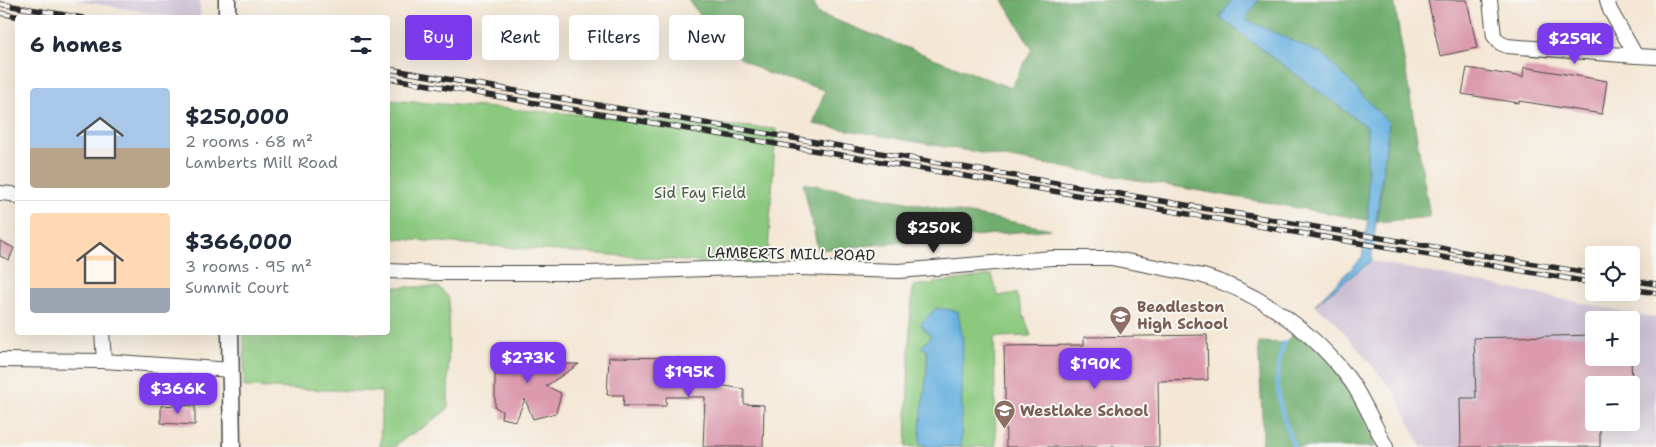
<!DOCTYPE html>
<html lang="en">
<head>
<meta charset="utf-8">
<style>
  :root { --surface:#fff; --page:#f6f6f7; --text:#1f2937; --muted:#747a83; --line:#e0e1e3; --accent:#7c3aed }
  body { margin:0; font-family:"Shantell Sans",sans-serif; background:var(--page); color:var(--text); height:100vh; display:flex; flex-direction:column; font-size:19px; white-space:nowrap }
  * { box-sizing:border-box; margin:0 }
  p { font-size:16px; color:var(--muted) }
  .icon { flex:none; width:28px; height:28px; fill:none; stroke:currentColor; stroke-width:2; stroke-linecap:round; stroke-linejoin:round }
  .map { position:relative; flex:1; overflow:hidden }
  .sheet { position:absolute; left:15px; top:15px; width:375px; height:320px; display:flex; flex-direction:column; background:var(--surface); border-radius:5px; box-shadow:0 5px 20px #0002 }
  .sheet>* { flex:none }
  .guide { position:absolute; left:405px; top:15px; width:475px; height:45px; display:flex; gap:10px }
  .tools { position:absolute; left:1585px; top:246px; display:grid; gap:10px }
  .tools a { display:grid; place-items:center; width:55px; height:55px; border-radius:5px; background:var(--surface); box-shadow:0 5px 20px #0002; font-size:25px }
  .price { position:absolute; translate:-50% -42px; padding:0 11px; border-radius:10px; background:var(--accent); color:#fff; font-size:16px; line-height:32px; filter:drop-shadow(0 1px 2px #0008) }
  .price::after { content:''; position:absolute; left:50%; top:30px; width:15px; height:11px; margin-left:-8px; background:inherit; clip-path:polygon(0 0,100% 0,50% 100%) }
  .price.on { background:#222; color:#fff }
  ul { padding:0; list-style:none }
  li { display:flex; align-items:center; gap:15px; height:125px; padding:0 15px }
  li+li { border-top:1px solid var(--line) }
  li span { display:grid; place-items:center; flex:none; width:140px; height:100px; border-radius:5px; color:#555 }
  li>.icon { margin-inline-start:auto }
  span .icon { width:60px; height:60px; fill:#fffc; stroke-width:1 }
  li b { font-size:21px }
  h2 { display:flex; justify-content:space-between; align-items:center; height:60px; padding:0 15px; font-size:21px }
  .pill { padding:0 18px; border-radius:5px; background:var(--surface); box-shadow:0 5px 20px #0002; font-size:18px; line-height:45px }
  .pill.on { background:var(--accent); color:#fff }
  .map>svg:first-child { display:block }
  .industrial { fill:#ccbfd4; fill-rule:evenodd }
  .green { fill:#8bc97f; stroke:#5b7a55 }
  .forest { fill:#70ad6e; stroke:#4e6c4c }
  .water { fill:#68b1e0; stroke:#4a6e86 }
  .lines { fill:none; stroke-linecap:round; stroke-linejoin:round }
  .stream { stroke:#68b1e0; stroke-width:4.5 }
  .building { fill:#db9aae }
  .minor-casing { stroke:#494744; stroke-width:16 }
  .tertiary-casing { stroke:#494744; stroke-width:19 }
  .minor { stroke:#fff; stroke-width:14 }
  .tertiary { stroke:#fff; stroke-width:16 }
  .rail-casing { stroke:#2b2b2b; stroke-width:5.5 }
  .rail { stroke:#f6f6f2; stroke-width:4; stroke-dasharray:11; stroke-linecap:butt }
  .labels { text-anchor:middle; dominant-baseline:central; stroke-width:4; stroke-linejoin:round; paint-order:stroke }
  .park-label { font-size:15px; fill:#485a44; stroke:#f6f6f2 }
  .street-label { font-size:15px; fill:#2b2b2b; stroke:#f6f6f2 }
  .education-label { font-size:15px; font-weight:bold; fill:#785e54; stroke:#f6f6f2; text-anchor:start }
</style>
</head>
<body>
<div class="map">
<svg width="1656" height="447" viewBox="0 0 1656 447">
  <rect width="100%" height="100%" fill="#f6f6f2"/>
  <filter id="ink" filterUnits="userSpaceOnUse"><feTurbulence type="fractalNoise" baseFrequency=".02" numOctaves="2"/><feDisplacementMap in="SourceGraphic" scale="10" xChannelSelector="R" yChannelSelector="G"/><feConvolveMatrix kernelMatrix="1 2 1 2 8 2 1 2 1" color-interpolation-filters="sRGB"/></filter>
  <filter id="wash" filterUnits="userSpaceOnUse"><feTurbulence type="fractalNoise" baseFrequency=".0096" numOctaves="4" result="noise"/><feDisplacementMap in="SourceGraphic" scale="20" xChannelSelector="R" yChannelSelector="G"/><feGaussianBlur stdDeviation="1.12" result="paint"/><feColorMatrix in="noise" values="0 0 0 0 0 0 0 0 0 0 0 0 0 0 0 0 0 1.4 0 .05"/><feComposite in="paint" operator="in"/></filter>
  <g filter="url(#wash)">
    <rect width="100%" height="100%" fill="#f4e7d5"/>
    <g class="industrial">
      <path d="M 74,0 L 200,0 L 200,17 L 175,17 Z"/>
      <path d="M 1371,261 L 1656,318 L 1656,447 L 1421,447 L 1395,393 L 1334,320 L 1314,305 ZM 1594,320 L 1631,320 L 1631,358 L 1594,358 ZM 1594,385 L 1631,385 L 1631,422 L 1594,422 Z"/>
    </g>
    <g class="green">
      <path d="M 388,100 L 776,129 L 767,267 L 388,238 Z"/>
      <path d="M 992,275 L 998,296 L 1016,293 L 1031,336 L 994,337 L 996,447 L 906,447 L 910,323 L 913,286 Z"/>
      <path d="M 388,287 L 439,287 L 449,298 L 448,409 L 428,424 L 399,442 L 395,447 L 380,447 L 382,392 L 244,387 L 244,333 L 388,332 Z"/>
    </g>
    <g class="forest">
      <path d="M 688,0 L 813,0 L 817,13 L 1011,88 L 1032,49 L 1003,0 L 1131,0 L 1131,1 L 1133,0 L 1231,0 L 1220,18 L 1367,127 L 1368,220 L 813,124 L 825,90 L 766,73 L 731,52 Z"/>
      <path d="M 1259,0 L 1394,0 L 1430,217 L 1377,222 L 1389,123 L 1245,19 Z"/>
      <path d="M 803,183 L 1051,229 L 818,250 Z"/>
      <path d="M 1300,328 L 1352,384 L 1375,447 L 1261,447 L 1263,432 L 1258,342 L 1284,343 Z"/>
    </g>
    <g class="water">
      <path d="M 1231,0 L 1259,0 L 1245,19 L 1325,56 L 1389,123 L 1371,261 L 1314,305 L 1362,258 L 1368,220 L 1367,127 L 1220,18 Z"/>
      <path d="M 936,308 L 958,311 L 963,342 L 961,447 L 926,447 L 926,445 L 920,444 C 919,413 929,380 927,350 L 921,348 L 931,336 L 920,324 Z"/>
    </g>
    <g class="lines">
      <path class="stream" d="M 1284,343 C 1270,382 1280,410 1294,447"/>
    </g>
    <g id="blocks">
      <g class="building">
        <path d="M 1428,0 L 1467,0 L 1477,48 L 1440,56 Z"/>
        <path d="M 1524,67 L 1607,81 L 1602,114 L 1519,101 L 1519,103 L 1462,94 L 1467,68 L 1523,77 Z"/>
        <path d="M 0,241 L 14,248 L 9,260 L 0,256 Z"/>
        <path d="M 1207,335 L 1208,380 L 1158,381 L 1159,447 L 1006,447 L 1004,346 L 1084,345 L 1084,337 Z"/>
        <path d="M 1594,335 L 1594,358 L 1631,358 L 1632,385 L 1594,385 L 1594,422 L 1600,422 L 1600,447 L 1461,447 L 1460,398 L 1476,398 L 1474,338 Z"/>
        <path d="M 515,351 L 550,351 L 554,358 L 561,364 L 579,364 L 546,386 L 561,393 L 556,413 L 533,419 L 525,399 L 516,421 L 501,418 L 502,411 L 495,407 L 495,373 L 501,358 Z"/>
        <path d="M 609,357 L 682,358 L 683,365 L 701,368 L 705,383 L 744,389 L 744,404 L 764,405 L 763,447 L 703,447 L 705,397 L 666,397 L 666,406 L 623,406 L 624,395 L 607,395 Z"/>
        <path d="M 177,405 L 195,406 L 195,425 L 161,423 L 161,406 Z"/>
      </g>
    </g>
  </g>
  <g filter="url(#ink)">
    <use href="#blocks" fill-opacity="0" stroke="#494744" stroke-width="1"/>
    <g class="lines">
      <defs>
        <g id="minor">
          <path d="M 1490,0 L 1494,36 L 1500,43 L 1507,46 L 1636,56 L 1610,10 L 1607,0"/>
          <path d="M 1636,56 L 1656,57"/>
          <path d="M 0,193 L 12,194 L 18,197"/>
          <path d="M 388,271 L 436,273 L 588,273 L 767,267 L 899,271 L 1052,258 L 1111,258 L 1203,276 C 1261,293 1317,334 1352,383 C 1365,403 1375,426 1386,447"/>
          <path d="M 102,332 L 104,361"/>
          <path d="M 0,360 L 104,361 L 231,370"/>
        </g>
        <g id="tertiary">
          <path d="M 227,0 L 227,18"/>
          <path d="M 230,332 L 232,447"/>
        </g>
      </defs>
      <use href="#minor" class="minor-casing"/>
      <use href="#tertiary" class="tertiary-casing"/>
      <use href="#minor" class="minor"/>
      <use href="#tertiary" class="tertiary"/>
      <defs>
        <g id="rail">
          <path d="M 0,4 L 83,18"/>
          <path d="M 0,13 L 25,18"/>
          <path d="M 388,69 L 1138,197 L 1594,274"/>
          <path d="M 388,78 L 1594,283"/>
          <path d="M 1631,280 L 1656,284"/>
          <path d="M 1631,289 L 1656,293"/>
        </g>
      </defs>
      <use href="#rail" class="rail-casing"/>
      <use href="#rail" class="rail"/>
    </g>
  </g>
  <defs>
    <symbol id="school-pin" viewBox="-11 -11 22 30"><path d="M0 17L-7.5 6A9.5 9.5 0 1 1 7.5 6Z" fill="#8d6e63" stroke="#f6f6f2"/><path d="M0-5L7-2L0 1L-7-2ZM-4 1L0 2.5L4 1V4Q0 6-4 4Z" fill="#fff"/></symbol>
  </defs>
  <g fill-rule="evenodd">
    <use href="#school-pin" x="1108" y="304" width="25" height="34"/>
    <use href="#school-pin" x="992" y="398" width="25" height="34"/>
  </g>
  <g class="labels">
    <g class="park-label">
      <text x="700" y="193">Sid Fay Field</text>
    </g>
    <g class="street-label">
      <text transform="translate(791 254) rotate(1)">LAMBERTS MILL ROAD</text>
    </g>
    <g class="education-label">
      <text x="1137" y="307">Beadleston<tspan x="1137" dy="17">High School</tspan></text>
      <text x="1020" y="411">Westlake School</text>
    </g>
  </g>
</svg>
<div class="tools">
<a><svg class="icon" aria-label="locate" viewBox="0 0 24 24"><circle cx="12" cy="12" r="6"/><path d="M12 2v4M12 18v4M2 12h4M18 12h4"/></svg></a>
<a>+</a>
<a>−</a>
</div>
<b class="price" style="left:1575px;top:65px">$259K</b>
<b class="price on" style="left:934px;top:254px">$250K</b>
<b class="price" style="left:528px;top:384px">$273K</b>
<b class="price" style="left:1095px;top:390px">$190K</b>
<b class="price" style="left:689px;top:398px">$195K</b>
<b class="price" style="left:178px;top:415px">$366K</b>
<div class="guide">
<a class="pill on">Buy</a>
<a class="pill">Rent</a>
<a class="pill">Filters</a>
<a class="pill">New</a>
</div>
<section class="sheet">
<h2>6 homes<svg class="icon" aria-label="filters" viewBox="0 0 24 24"><path d="M4 7h16M4 17h16"/><circle cx="9" cy="7" r="2"/><circle cx="15" cy="17" r="2"/></svg></h2>
<ul>
<li><span style="background:linear-gradient(#a9c7e8 60%,#b9a48a 0)"><svg class="icon" aria-label="home" viewBox="0 0 24 24"><path d="M3 11l9-7 9 7M6 9v11h12V9"/></svg></span><div><b>$250,000</b><p>2 rooms · 68 m²</p><p>Lamberts Mill Road</p></div></li>
<li><span style="background:linear-gradient(#ffd9b3 75%,#9aa5b1 0)"><svg class="icon" aria-label="home" viewBox="0 0 24 24"><path d="M3 11l9-7 9 7M6 9v11h12V9"/></svg></span><div><b>$366,000</b><p>3 rooms · 95 m²</p><p>Summit Court</p></div></li>
</ul>
</section>
</div>
</body>
</html>
